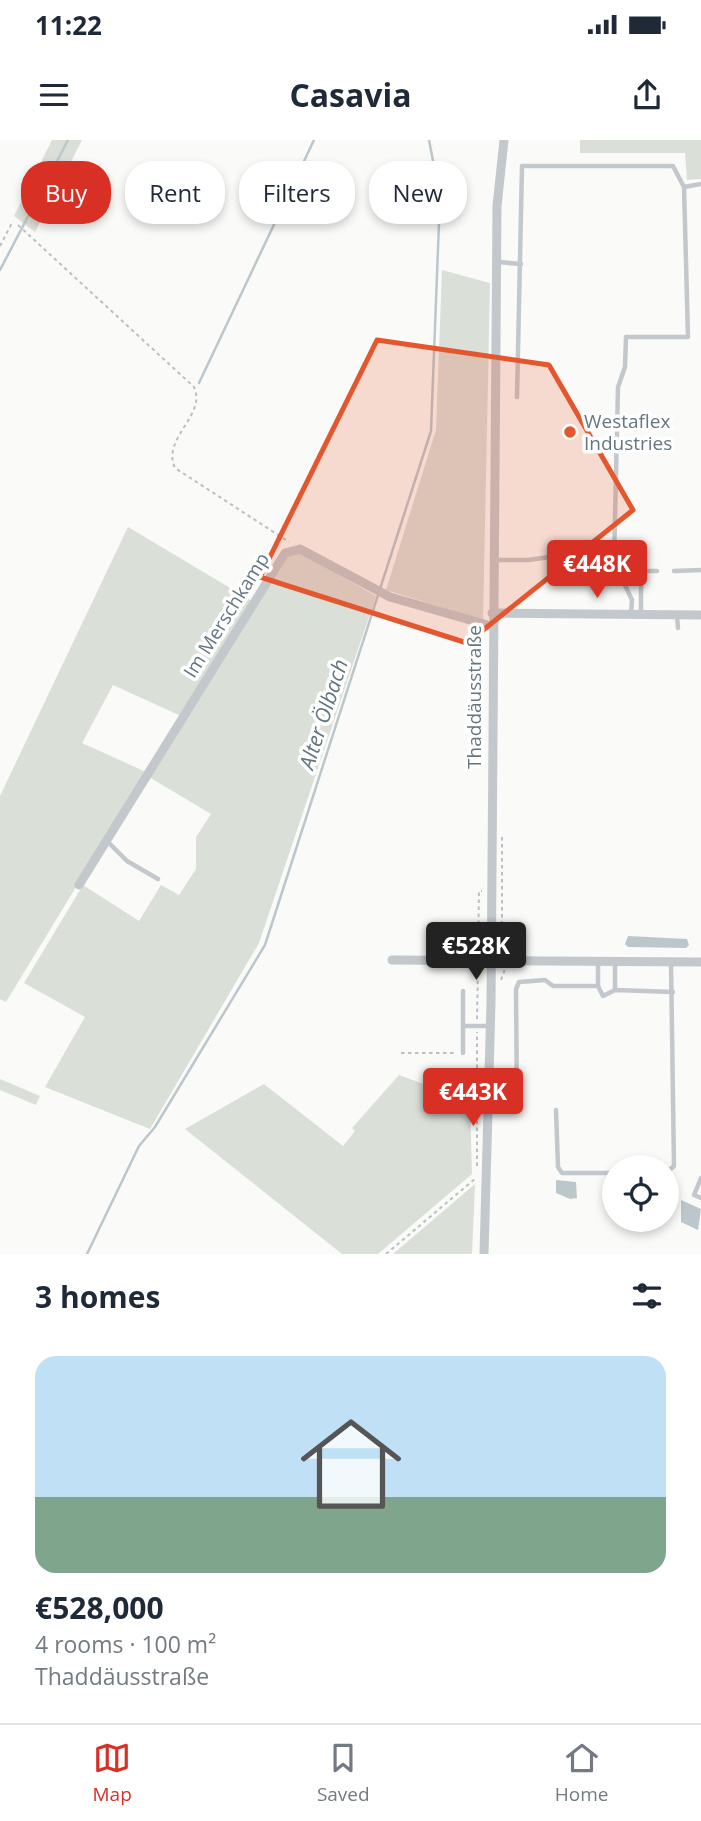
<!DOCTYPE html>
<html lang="en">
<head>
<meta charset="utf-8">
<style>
  :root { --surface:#fff; --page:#f2f2f3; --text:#1f2937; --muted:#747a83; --line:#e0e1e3; --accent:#d93025 }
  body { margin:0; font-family:"Open Sans",sans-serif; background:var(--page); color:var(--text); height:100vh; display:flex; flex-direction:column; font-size:26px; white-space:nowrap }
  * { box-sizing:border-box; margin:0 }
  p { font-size:23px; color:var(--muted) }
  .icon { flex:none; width:38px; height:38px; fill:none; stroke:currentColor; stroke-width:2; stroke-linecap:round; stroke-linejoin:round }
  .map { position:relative; height:1114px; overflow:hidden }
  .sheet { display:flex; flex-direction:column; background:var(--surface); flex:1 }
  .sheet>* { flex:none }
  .banner { position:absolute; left:21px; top:21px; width:660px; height:63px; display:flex; gap:14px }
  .controls { position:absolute; left:602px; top:1015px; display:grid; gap:14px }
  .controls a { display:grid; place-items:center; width:77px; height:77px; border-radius:50%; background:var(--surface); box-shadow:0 4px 10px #0003; font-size:35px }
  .price { position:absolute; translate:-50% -60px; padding:0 16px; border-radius:7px; background:var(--accent); color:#fff; font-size:23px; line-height:46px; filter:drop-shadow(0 2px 4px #0008) }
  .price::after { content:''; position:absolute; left:50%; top:42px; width:21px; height:16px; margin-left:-10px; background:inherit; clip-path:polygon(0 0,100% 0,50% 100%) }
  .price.on { background:#222; color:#fff }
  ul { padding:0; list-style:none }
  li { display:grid; align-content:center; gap:14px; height:371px; padding:0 35px }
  li span { display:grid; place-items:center; height:217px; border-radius:21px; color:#555 }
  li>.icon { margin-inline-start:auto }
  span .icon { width:126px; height:126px; fill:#fffc; stroke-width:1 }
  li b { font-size:30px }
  h2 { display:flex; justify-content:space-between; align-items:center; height:84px; padding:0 35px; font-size:30px }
  .tag { padding:0 24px; border-radius:28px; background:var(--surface); box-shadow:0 4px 10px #0003; font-size:24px; line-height:63px }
  .tag.on { background:var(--accent); color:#fff }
  .status { display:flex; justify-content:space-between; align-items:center; height:49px; padding:0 35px; background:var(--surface); direction:ltr }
  .status svg { height:19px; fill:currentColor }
  header { display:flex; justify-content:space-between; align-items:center; height:91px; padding:0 35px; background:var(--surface); font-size:32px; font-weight:700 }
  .menu { display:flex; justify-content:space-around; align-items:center; height:98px; border-top:2px solid var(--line); background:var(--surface); font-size:19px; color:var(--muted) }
  .menu a { display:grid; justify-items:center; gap:4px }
  .menu .on { color:var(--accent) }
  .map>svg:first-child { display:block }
  .green { fill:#dadfd7 }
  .water { fill:#bbc7cb }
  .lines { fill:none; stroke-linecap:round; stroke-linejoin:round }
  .stream { stroke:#bbc7cb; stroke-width:2.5 }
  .path { stroke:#bbbfc2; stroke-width:2; stroke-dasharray:3.5 3.5; stroke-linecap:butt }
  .lane { stroke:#c3c8cc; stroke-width:4.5 }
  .street { stroke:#c3c8cc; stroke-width:9 }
  .marked { fill:#e4572e; fill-opacity:0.2; stroke:#e4572e; stroke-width:5; stroke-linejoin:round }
  .poi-dot { fill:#e4572e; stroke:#fff; stroke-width:2.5 }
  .labels { text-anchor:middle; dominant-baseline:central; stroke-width:7; stroke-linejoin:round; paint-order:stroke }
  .poi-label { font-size:19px; fill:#657683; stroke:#fff; text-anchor:start }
  .street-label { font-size:19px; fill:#657683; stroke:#fff }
  .water-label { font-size:21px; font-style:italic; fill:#60757c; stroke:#fff }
</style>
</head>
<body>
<div class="status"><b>11:22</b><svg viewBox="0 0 49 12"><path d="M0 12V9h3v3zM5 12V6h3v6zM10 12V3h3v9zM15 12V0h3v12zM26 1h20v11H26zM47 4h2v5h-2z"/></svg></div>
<header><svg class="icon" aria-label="menu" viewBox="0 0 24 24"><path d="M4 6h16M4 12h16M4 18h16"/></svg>Casavia<svg class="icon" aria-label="share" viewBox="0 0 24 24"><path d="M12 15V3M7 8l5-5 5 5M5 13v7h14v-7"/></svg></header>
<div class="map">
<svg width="701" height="1114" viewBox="0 0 701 1114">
  <rect width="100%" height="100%" fill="#fafaf8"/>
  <g class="green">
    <path d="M 52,0 L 82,0 L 35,92 L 14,76 Z"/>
    <path d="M 580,0 L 701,0 L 701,39 L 687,40 L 685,13 L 580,13 Z"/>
    <path d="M 442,130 L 490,143 L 483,480 L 386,450 L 436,290 Z"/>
    <path d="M 128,387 L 252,461 L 181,576 L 113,545 L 82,603 L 146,632 L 6,862 L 0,859 L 0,656 Z"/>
    <path d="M 299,412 L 376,456 L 259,803 L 150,989 L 45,947 L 85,877 L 24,843 L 83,745 L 139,781 L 161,745 L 179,755 L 196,729 L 196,697 L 211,674 L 149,637 L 287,416 Z"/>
    <path d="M 399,935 L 470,961 L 472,1034 L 378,1114 L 342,1114 L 185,989 L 264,944 L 343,1006 L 355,991 L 352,988 Z"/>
    <path d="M 0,939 L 40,956 L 36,965 L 0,950 Z"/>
    <path d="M 475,1044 L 472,1114 L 393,1114 Z"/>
  </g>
  <g class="water">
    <path d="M 628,796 L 687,799 L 689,805 L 686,808 L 628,807 L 625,804 Z"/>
    <path d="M 556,1040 L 576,1042 L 577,1058 L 570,1059 L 556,1053 Z"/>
    <path d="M 681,1060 L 701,1069 L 698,1090 L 681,1082 Z"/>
  </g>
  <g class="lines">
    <g class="stream">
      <path d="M 0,130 L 68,0"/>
      <path d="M 199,243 L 314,0"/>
      <path d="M 87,1114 L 139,1006 L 155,987 L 265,805 L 431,291 L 440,57 L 429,0"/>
    </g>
    <g class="path">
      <path d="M 18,85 L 194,247 C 207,275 161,299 175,328 L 289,402"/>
      <path d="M 0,106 L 13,81"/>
      <path d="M 502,697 L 502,797 L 506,810"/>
      <path d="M 478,812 L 479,751 L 482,751"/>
      <path d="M 501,840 L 505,829"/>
      <path d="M 477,879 L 478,829"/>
      <path d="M 401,913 L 455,913"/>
      <path d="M 477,1026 L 477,892"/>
      <path d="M 386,1114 L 476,1038"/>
    </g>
    <g class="lane">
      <path d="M 684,47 L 701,44"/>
      <path d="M 498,122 L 521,124"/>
      <path d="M 517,257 L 522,26 L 673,26 L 684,47 L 688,197 L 626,197 L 625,227 L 618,247 L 614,422 L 632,460 L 631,474"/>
      <path d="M 494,420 L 528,420 L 614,408"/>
      <path d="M 674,431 L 701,430"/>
      <path d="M 641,474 L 641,431 L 657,431"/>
      <path d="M 677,476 L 678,488"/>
      <path d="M 107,701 L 127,721 L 158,739"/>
      <path d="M 598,823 L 598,846 L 603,856 L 615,850 L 673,852"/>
      <path d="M 615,823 L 615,850"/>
      <path d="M 463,851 L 463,913"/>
      <path d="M 463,886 L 490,886"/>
      <path d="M 517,968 L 516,849 L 519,842 L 545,840 L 553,846 L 598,846"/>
      <path d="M 556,970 L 558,1027 L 562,1033 L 614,1033"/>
      <path d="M 667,1032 L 674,1026 L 671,822"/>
      <path d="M 701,1038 L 694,1055 L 701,1058"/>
    </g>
    <g class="street">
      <path d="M 492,473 L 701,475"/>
      <path d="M 79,745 L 285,413 L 300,409 L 390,457 L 491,486"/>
      <path d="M 392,820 L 701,822"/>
      <path d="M 484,1114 L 491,863 L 497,66 L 504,0"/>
    </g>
  </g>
  <path class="marked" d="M 377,200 L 549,225 L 633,370 L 467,503 L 260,437 Z"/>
  <circle class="poi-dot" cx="570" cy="292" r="7"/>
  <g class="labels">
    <g class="poi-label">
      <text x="584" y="281">Westaflex<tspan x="584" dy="22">Industries</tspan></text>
    </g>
    <g class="street-label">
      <text transform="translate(226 475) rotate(-58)">Im Merschkamp</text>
      <text transform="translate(474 557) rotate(-90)">Thaddäusstraße</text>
    </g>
    <g class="water-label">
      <text transform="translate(323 574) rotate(-72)">Alter Ölbach</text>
    </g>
  </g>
</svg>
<div class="controls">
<a><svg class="icon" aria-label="locate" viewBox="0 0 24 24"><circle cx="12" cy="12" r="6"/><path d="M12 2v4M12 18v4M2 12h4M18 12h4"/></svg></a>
</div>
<b class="price" style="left:597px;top:460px">€448K</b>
<b class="price on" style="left:476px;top:842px">€528K</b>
<b class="price" style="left:473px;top:988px">€443K</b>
<div class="banner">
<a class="tag on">Buy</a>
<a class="tag">Rent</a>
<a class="tag">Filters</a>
<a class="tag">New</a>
</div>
</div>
<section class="sheet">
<h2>3 homes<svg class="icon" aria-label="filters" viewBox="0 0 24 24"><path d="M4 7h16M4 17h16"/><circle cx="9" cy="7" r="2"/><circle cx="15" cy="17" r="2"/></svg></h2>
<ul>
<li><span style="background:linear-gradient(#bfe0f5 65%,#7fa58c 0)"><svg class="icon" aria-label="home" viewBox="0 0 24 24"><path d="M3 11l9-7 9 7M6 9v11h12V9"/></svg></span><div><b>€528,000</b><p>4 rooms · 100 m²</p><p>Thaddäusstraße</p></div></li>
</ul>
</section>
<nav class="menu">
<a class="on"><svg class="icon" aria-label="map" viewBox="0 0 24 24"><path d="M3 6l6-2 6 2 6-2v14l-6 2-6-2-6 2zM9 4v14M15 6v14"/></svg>Map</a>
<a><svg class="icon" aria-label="saved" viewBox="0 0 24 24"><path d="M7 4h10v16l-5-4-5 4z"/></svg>Saved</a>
<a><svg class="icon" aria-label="home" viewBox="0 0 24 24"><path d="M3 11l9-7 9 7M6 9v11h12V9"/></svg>Home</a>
</nav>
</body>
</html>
